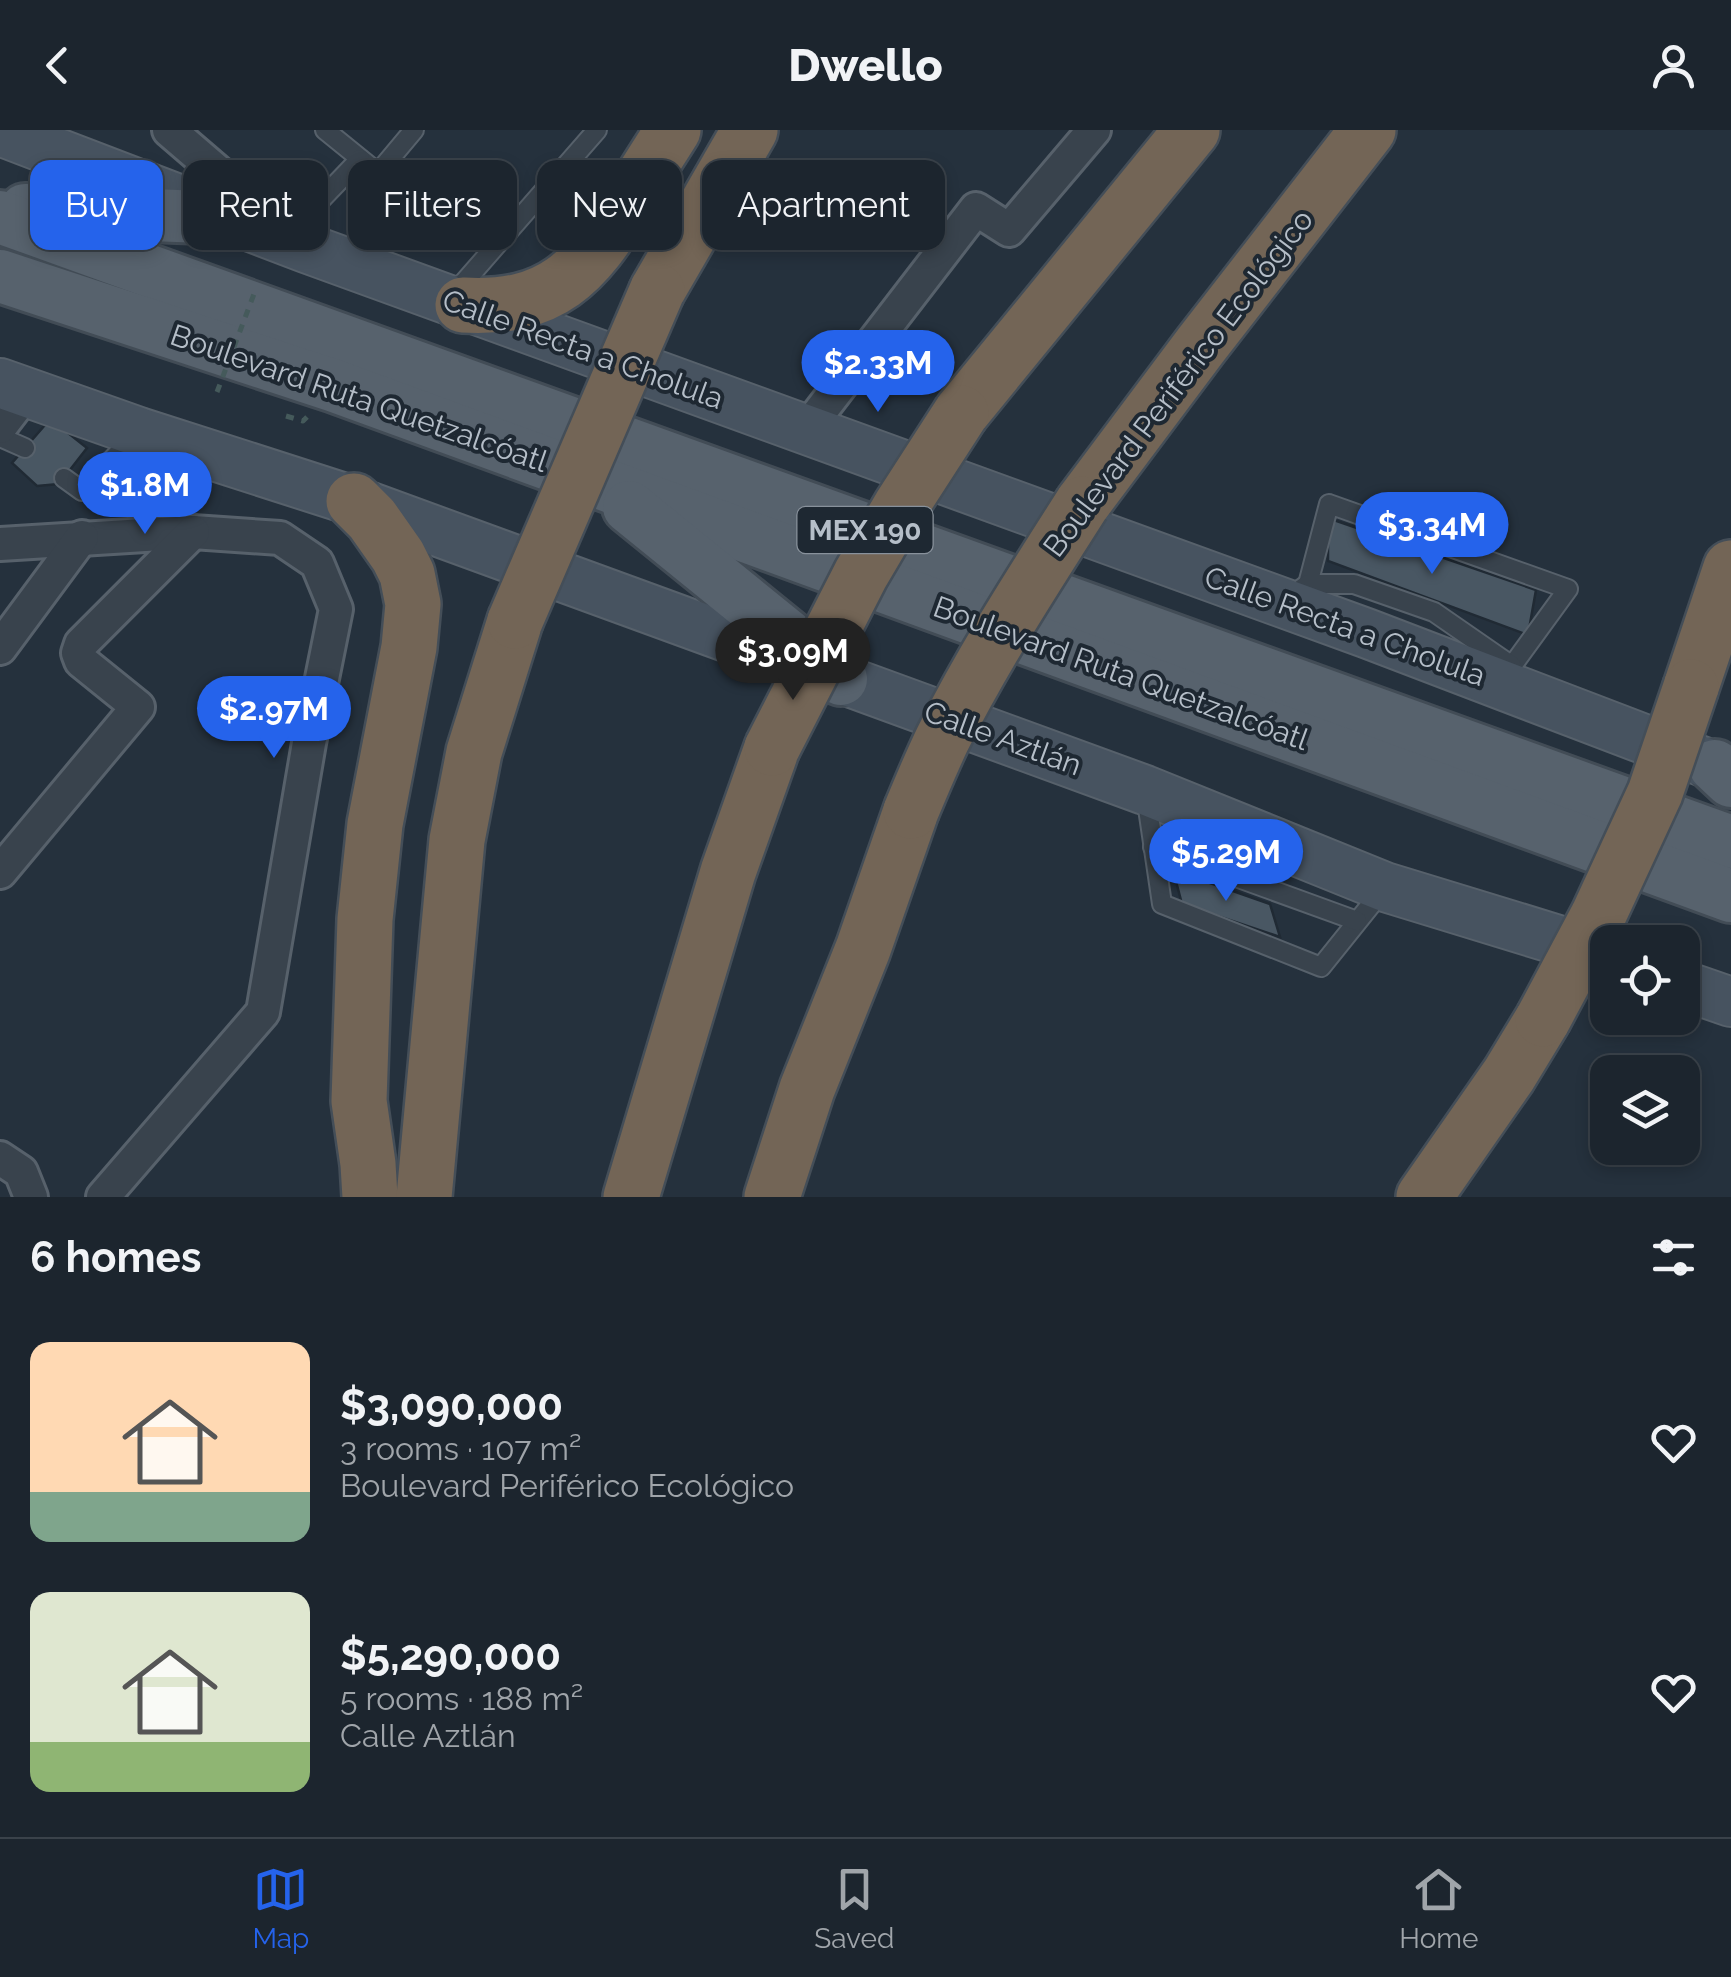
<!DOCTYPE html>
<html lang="en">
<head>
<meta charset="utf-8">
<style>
  :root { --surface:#1c252e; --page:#29313a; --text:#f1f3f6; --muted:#a0a5aa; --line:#3a424a; --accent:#2563eb }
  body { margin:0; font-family:Raleway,sans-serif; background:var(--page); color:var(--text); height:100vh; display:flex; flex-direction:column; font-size:38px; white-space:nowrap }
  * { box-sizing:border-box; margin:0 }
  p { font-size:32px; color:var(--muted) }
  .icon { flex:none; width:55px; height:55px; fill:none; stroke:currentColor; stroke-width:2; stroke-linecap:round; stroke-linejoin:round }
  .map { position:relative; height:1067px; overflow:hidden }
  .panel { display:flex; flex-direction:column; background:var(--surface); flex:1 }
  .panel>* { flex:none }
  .hud { position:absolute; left:30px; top:30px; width:1000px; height:90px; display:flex; gap:20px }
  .controls { position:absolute; left:1590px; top:795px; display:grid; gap:20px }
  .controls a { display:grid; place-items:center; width:110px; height:110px; border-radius:20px; background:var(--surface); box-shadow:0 5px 15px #0003,0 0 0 2px var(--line); font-size:50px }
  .price { position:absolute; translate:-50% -85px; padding:0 22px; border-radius:35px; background:var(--accent); color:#fff; font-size:32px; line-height:65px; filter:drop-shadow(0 2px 5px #0008) }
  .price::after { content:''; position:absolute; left:50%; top:60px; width:30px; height:22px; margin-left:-15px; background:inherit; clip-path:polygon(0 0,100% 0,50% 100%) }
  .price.on { background:#222; color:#fff }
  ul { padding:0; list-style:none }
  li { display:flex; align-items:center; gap:30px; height:250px; padding:0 30px }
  li span { display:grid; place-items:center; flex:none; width:280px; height:200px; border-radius:20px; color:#555 }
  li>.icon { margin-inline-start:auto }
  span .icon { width:120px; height:120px; fill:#fffc; stroke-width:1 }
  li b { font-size:42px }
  h2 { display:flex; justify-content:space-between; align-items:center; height:120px; padding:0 30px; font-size:42px }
  .chip { padding:0 35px; border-radius:20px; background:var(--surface); box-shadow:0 5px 15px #0003,0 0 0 2px var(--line); font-size:35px; line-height:90px }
  .chip.on { background:var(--accent); color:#fff }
  header { display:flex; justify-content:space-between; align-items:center; height:130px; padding:0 30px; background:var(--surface); font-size:45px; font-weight:800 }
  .dock { display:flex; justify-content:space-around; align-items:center; height:140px; border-top:2px solid var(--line); background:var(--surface); font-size:28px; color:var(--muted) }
  .dock a { display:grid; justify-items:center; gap:5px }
  .dock .on { color:var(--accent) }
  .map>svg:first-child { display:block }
  .building { fill:#495763; stroke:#202a34; stroke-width:2.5 }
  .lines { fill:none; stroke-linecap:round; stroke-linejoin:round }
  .lane-casing { stroke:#57616b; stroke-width:22 }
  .street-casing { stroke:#57616b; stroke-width:38 }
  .secondary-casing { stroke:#57616b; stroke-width:52 }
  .primary-casing { stroke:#424c56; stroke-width:58 }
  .highway-casing { stroke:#444e58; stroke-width:60 }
  .path { stroke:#455a5b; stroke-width:5; stroke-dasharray:8 8; stroke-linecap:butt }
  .lane { stroke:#39434d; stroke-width:18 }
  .street { stroke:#39434d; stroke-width:32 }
  .secondary { stroke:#475360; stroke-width:48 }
  .primary { stroke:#57626d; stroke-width:52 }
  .highway { stroke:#736556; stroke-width:55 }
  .highway-bridge-casing { stroke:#444e58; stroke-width:60; stroke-linecap:butt }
  .path-bridge { stroke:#455a5b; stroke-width:5; stroke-dasharray:8 8; stroke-linecap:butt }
  .highway-bridge { stroke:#736556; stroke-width:55 }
  .labels { text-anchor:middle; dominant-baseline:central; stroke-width:8; stroke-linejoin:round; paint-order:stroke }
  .shield { fill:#1e2832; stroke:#88919b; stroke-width:2.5 }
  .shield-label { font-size:28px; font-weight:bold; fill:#b5bec8 }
  .street-label { font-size:30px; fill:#b5bec8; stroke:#1e2832 }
</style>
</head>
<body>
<header><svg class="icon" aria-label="back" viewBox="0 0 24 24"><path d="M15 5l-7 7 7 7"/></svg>Dwello<svg class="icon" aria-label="person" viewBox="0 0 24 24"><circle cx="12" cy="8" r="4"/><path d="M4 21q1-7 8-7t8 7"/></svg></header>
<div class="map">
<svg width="1731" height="1067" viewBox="0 0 1731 1067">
  <rect width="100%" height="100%" fill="#25313d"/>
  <g class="building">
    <path d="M 45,295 L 58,295 L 87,318 L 59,354 L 37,356 L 12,333 Z"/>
    <path d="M 1328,388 L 1536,460 L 1528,505 L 1328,431 Z"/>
    <path d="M 1173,740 L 1270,774 L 1280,807 L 1182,774 Z"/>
  </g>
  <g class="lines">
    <defs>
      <g id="lane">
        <path d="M 325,0 L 378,43 L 414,0"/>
        <path d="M 284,108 L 360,29"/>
        <path d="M 452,166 L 597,0"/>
        <path d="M 0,307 L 25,318"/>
        <path d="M 64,348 L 82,361 L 135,306"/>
        <path d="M 1308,454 L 1329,374 L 1568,459 L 1512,536"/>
        <path d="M 1301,459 L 1308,454 L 1354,454 L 1434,482 L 1512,536 L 1515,545"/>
        <path d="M 1146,665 L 1162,774 L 1321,837 L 1382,761"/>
        <path d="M 1153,717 L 1357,791"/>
      </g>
      <g id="street">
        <path d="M 169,0 L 284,99"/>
        <path d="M 0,297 L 26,263"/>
        <path d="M 806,300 L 976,79 L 1009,100 L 1094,0"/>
        <path d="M 0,414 L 193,402 L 280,408 L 317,433 L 336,479 L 309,613 L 263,882 L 103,1067"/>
        <path d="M 0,518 L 82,407"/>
        <path d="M 0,742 L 138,577 L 81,531 L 78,523 L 81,514 L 193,402"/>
        <path d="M 0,1028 L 21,1042 L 31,1067"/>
      </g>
      <g id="secondary">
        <path d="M 0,1 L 306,118 L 1366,503 L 1704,632"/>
        <path d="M 0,253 L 139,302 L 354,371 L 1145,660 L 1385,757 L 1568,813 L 1608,827"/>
        <path d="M 1682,855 L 1731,872"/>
      </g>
      <g id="primary">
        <path d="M 25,80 L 228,88"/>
        <path d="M 0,87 L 1731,712"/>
        <path d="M 0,146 L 335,256 L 1731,766"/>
        <path d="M 629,377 L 841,549"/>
        <path d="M 1715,636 L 1731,651"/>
      </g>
      <g id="highway">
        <path d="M 657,161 L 750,0"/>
        <path d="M 463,175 C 552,180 585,143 628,72 C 642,48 658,24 673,0"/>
        <path d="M 961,283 L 1192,0"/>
        <path d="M 354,371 L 372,389 L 398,426 L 407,444 L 413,474 L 409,517 L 375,694 L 365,789 L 359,971 L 368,1034 L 370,1067"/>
        <path d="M 1082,374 L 1201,215 L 1368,0"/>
        <path d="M 1691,557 L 1731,438"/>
        <path d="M 424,1067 L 457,710 L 474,622 L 515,491"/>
        <path d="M 631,1067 L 728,742 L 772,618"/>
        <path d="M 772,1067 L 807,959 L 863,819 L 911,681"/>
        <path d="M 1424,1067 L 1509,945 L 1543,889"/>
      </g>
    </defs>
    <use href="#lane" class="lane-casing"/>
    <use href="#street" class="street-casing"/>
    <use href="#secondary" class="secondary-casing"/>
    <use href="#primary" class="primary-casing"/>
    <use href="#highway" class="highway-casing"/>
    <path class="path" d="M 286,286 L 303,291 L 307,287"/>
    <use href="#lane" class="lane"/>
    <use href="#street" class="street"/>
    <use href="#secondary" class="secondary"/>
    <use href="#primary" class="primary"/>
    <use href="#highway" class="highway"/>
    <defs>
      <g id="highway-bridge">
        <path d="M 515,491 L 657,161"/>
        <path d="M 772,618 L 861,444 L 901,376 L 961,283"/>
        <path d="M 911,681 C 921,657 931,633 942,610 C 983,528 1033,451 1082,374"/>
        <path d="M 1543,889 L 1598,786 L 1655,663 L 1691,557"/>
      </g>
    </defs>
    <use href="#highway-bridge" class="highway-bridge-casing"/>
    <path class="path-bridge" d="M 217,262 L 254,164"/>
    <use href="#highway-bridge" class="highway-bridge"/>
  </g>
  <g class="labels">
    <rect class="shield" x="797.5" y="377" width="135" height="46" rx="8"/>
    <g class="shield-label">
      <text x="865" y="400">MEX 190</text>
    </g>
    <g class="street-label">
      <text transform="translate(583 219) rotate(20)">Calle Recta a Cholula</text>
      <text transform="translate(1178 253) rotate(-53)">Boulevard Periférico Ecológico</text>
      <text transform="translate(359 268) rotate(19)">Boulevard Ruta Quetzalcóatl</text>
      <text transform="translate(1345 496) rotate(20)">Calle Recta a Cholula</text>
      <text transform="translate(1121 543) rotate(20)">Boulevard Ruta Quetzalcóatl</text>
      <text transform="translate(1003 608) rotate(20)">Calle Aztlán</text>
    </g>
  </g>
</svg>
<div class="controls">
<a><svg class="icon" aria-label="locate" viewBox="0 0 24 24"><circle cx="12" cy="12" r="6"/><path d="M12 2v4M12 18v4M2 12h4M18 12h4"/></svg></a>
<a><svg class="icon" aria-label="layers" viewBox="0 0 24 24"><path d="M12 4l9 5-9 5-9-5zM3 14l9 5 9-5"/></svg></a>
</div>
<b class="price" style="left:878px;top:285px">$2.33M</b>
<b class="price" style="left:145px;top:407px">$1.8M</b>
<b class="price" style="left:1432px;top:447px">$3.34M</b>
<b class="price on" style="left:793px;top:573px">$3.09M</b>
<b class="price" style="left:274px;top:631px">$2.97M</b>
<b class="price" style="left:1226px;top:774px">$5.29M</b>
<div class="hud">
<a class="chip on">Buy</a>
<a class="chip">Rent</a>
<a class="chip">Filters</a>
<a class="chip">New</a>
<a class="chip">Apartment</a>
</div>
</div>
<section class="panel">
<h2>6 homes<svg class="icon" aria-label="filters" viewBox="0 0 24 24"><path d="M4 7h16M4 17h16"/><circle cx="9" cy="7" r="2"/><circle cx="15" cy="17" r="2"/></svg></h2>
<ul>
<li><span style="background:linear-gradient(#ffd9b3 75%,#7fa58c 0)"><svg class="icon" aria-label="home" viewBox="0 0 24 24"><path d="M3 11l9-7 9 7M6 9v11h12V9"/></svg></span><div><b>$3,090,000</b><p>3 rooms · 107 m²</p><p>Boulevard Periférico Ecológico</p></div><svg class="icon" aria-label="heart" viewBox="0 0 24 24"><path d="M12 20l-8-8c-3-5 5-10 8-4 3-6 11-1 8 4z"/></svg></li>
<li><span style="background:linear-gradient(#dfe7d0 75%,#8fb573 0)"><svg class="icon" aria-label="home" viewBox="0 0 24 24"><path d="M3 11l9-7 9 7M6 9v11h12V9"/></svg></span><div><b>$5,290,000</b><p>5 rooms · 188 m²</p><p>Calle Aztlán</p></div><svg class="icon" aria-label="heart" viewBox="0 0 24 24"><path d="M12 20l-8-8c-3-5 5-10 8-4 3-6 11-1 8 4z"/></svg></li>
</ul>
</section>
<nav class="dock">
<a class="on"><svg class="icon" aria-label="map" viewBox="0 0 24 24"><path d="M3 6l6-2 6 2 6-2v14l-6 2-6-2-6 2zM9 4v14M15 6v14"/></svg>Map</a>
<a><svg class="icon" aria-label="saved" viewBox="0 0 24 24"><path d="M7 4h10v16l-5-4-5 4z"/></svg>Saved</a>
<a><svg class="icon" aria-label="home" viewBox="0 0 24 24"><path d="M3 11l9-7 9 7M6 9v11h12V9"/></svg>Home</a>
</nav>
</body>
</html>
